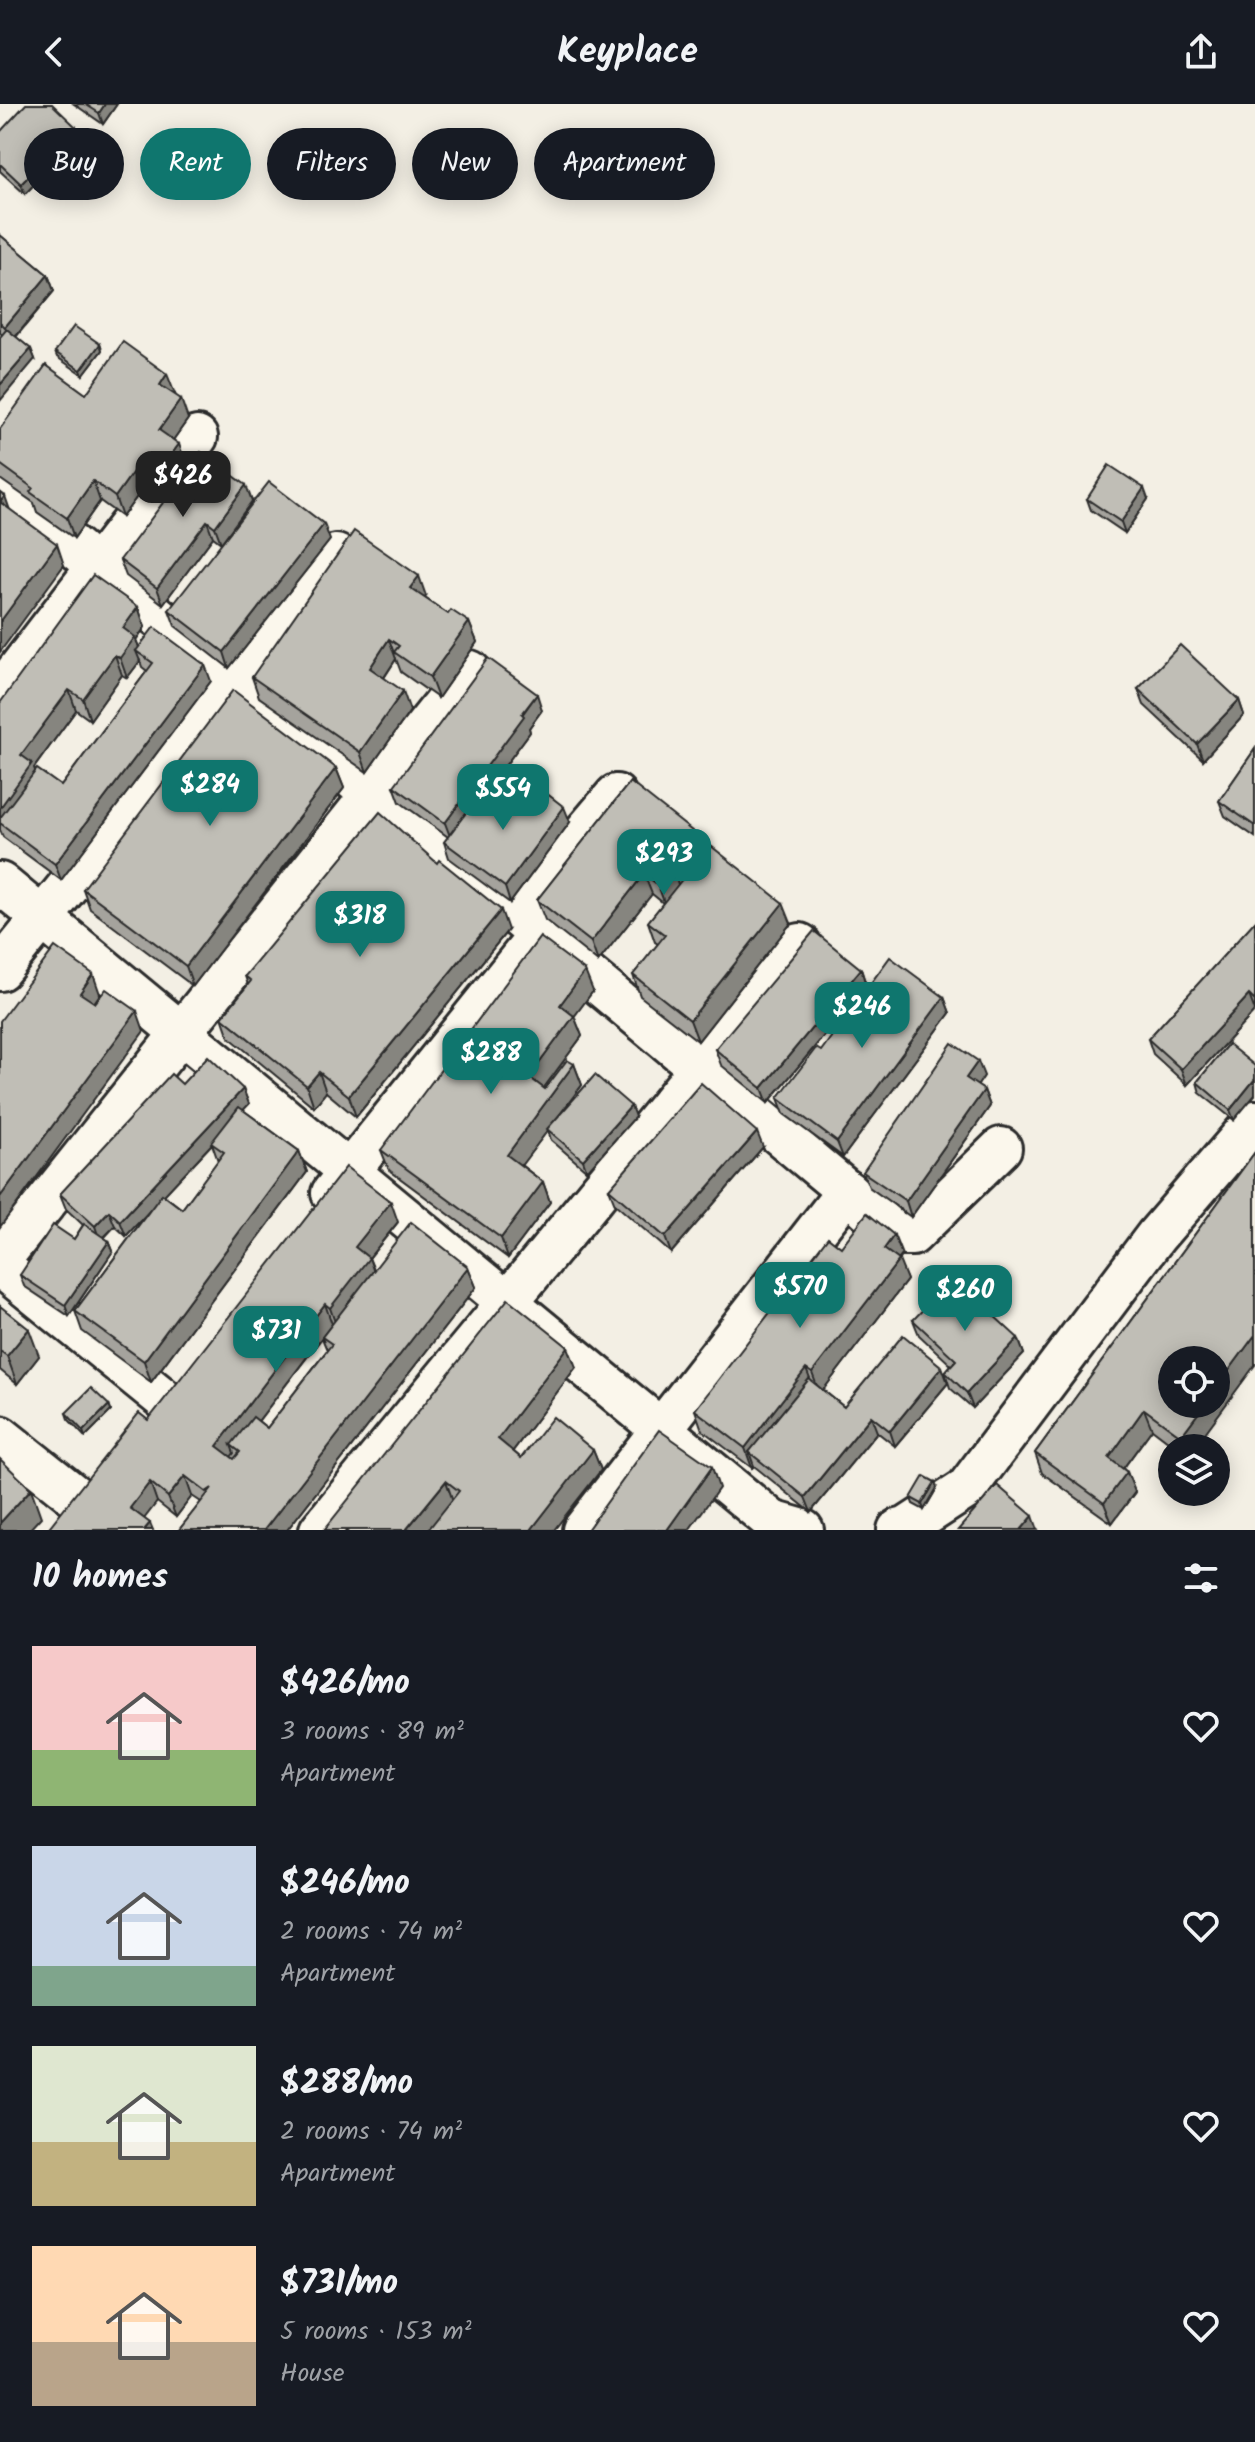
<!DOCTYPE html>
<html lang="en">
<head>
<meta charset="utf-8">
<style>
  body { margin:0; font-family:Kalam,sans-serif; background:#242831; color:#f1f3f6; height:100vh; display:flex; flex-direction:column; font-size:30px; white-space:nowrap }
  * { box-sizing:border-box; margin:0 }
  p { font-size:26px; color:#9ea1a6 }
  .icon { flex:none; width:44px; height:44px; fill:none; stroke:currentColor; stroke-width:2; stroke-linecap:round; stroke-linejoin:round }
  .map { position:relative; height:1426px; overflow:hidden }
  .sheet { display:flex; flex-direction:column; background:#171b24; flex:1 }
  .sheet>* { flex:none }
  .banner { position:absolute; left:24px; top:24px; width:800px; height:72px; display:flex; gap:16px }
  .controls { position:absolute; left:1158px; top:1242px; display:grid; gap:16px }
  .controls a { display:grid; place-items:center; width:72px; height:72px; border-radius:50%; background:#171b24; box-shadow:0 4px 20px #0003; font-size:40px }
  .price { position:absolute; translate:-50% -68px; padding:0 18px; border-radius:16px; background:#0f766e; color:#fff; font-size:26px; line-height:52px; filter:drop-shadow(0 2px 4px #0008) }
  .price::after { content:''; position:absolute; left:50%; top:48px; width:24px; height:18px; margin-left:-12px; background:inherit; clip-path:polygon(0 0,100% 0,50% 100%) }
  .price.on { background:#222; color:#fff }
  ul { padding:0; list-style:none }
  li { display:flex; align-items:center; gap:24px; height:200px; padding:0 32px }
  li span { display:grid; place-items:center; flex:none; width:224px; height:160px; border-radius:0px; color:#555 }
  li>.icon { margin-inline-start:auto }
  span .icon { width:96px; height:96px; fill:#fffc; stroke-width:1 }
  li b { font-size:34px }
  h2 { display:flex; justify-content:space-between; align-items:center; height:96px; padding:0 32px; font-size:34px }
  .chip { padding:0 28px; border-radius:36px; background:#171b24; box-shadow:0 4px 20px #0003; font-size:28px; line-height:72px }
  .chip.on { background:#0f766e; color:#fff }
  header { display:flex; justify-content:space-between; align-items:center; height:104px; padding:0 32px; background:#171b24; font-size:36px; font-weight:600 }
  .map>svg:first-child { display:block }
</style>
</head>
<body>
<header><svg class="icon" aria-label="back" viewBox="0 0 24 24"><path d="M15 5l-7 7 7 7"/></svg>Keyplace<svg class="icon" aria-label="share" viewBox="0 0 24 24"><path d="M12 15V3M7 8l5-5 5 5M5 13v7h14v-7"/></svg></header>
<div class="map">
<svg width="1255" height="1426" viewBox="0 0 1255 1426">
  <rect width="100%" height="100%" fill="#f3efe4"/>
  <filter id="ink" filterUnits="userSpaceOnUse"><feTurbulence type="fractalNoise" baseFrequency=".0125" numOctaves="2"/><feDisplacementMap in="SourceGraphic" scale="16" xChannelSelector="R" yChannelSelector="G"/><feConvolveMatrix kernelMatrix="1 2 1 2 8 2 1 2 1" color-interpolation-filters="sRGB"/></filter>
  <g filter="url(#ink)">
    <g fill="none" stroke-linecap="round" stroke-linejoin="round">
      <!-- street casing -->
      <g stroke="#2b2b2b" stroke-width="46">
        <g id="street">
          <polyline points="0,381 847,1087 896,1131 912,1131 1001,1044"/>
          <polyline points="0,589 197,333"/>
          <polyline points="0,779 772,1417 803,1426"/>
          <polyline points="515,810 616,691"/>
          <polyline points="0,866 336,451"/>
          <polyline points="332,1089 539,831"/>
          <polyline points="0,1156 470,567"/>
          <polyline points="0,1162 165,1296"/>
          <polyline points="0,1332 84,1399"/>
          <path d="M320,1426c159,-196 323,-388 480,-586"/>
          <polyline points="583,1426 847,1087"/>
          <polyline points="898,1426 906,1424 966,1385 1156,1132 1255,1017"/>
        </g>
      </g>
      <!-- street -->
      <use href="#street" stroke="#fbf7ec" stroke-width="40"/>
    </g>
    <!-- wall -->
    <g fill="#a5a39d" stroke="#2b2b2b" stroke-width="2" fill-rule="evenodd">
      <polygon points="74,0 117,0 103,20"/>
      <polygon points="76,23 79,33 25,90 0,67 0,28"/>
      <polygon points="0,131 48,171 54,187 16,233 31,245 35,255 0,229"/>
      <polygon points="100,240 102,246 83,271 57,253 55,248"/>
      <polygon points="86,290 175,290 188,315 173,336 186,360 164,391 147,379 122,413 100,397 74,434 37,408 34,399 0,375 0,325"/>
      <polygon points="1087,395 1148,395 1125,429 1091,406"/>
      <polygon points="252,397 221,439 213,433 163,500 126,472 120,456"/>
      <polygon points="330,436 229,564 175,522 169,506"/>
      <polygon points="426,492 425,494 448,510 469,518 477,538 438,594 401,568 396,555 384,574 410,607 367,668 259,593 252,573"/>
      <path d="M138,503l7,20 -9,13 3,7 72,34 -150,199 -58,-43 -3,-7v-127zM140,557l2,6 5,4 -86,115 -26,-15 -1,-3 42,-58 14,10 32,-45 5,3z"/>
      <polygon points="1138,585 1239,596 1244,611 1203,656 1144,601"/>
      <polygon points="542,606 529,624 530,628 489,683 520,705 570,718 510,799 449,754 444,738 448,733 400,698 394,682"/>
      <polygon points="1255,645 1255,733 1225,712 1219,697"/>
      <polygon points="336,664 344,684 193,882 90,805 83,785"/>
      <polygon points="630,678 791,819 698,937 640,892 633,871 658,840 655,838 648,818 663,799 652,790 598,858 545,816 537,796"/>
      <polygon points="1255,817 1255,907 1187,981 1153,950 1148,935"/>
      <polygon points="508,826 356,1013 326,988 314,1003 229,933 222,913 248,881 245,872"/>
      <polygon points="861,865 866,881 768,999 721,961 715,945"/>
      <polygon points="593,887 574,912 582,932 544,983 545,985 574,960 582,981 553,1019 635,1013 587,1067 551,1036 548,1026 521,1061 543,1078 550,1098 508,1154 389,1066 381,1046"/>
      <polygon points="944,893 950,909 843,1053 784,1010 778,994 821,947"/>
      <polygon points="1228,940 1234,1016 1200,989 1197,978"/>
      <polygon points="984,972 977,982 984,986 990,1002 911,1113 869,1083 863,1068"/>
      <path d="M182,980l61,5 6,15 -6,6 56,41 8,21 -156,210 -69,-51 -7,-20 75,-101 -24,26 -11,-10 -11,12 5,3 4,10 -44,65 -45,-30 -4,-11 54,-36 9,-14 -17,-16 -6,-15zM212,1040l6,17 -36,48 -18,-14z"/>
      <polygon points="763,1043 671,1149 615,1100 609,1085"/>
      <polygon points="1255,1048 1194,1344 1177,1344 1152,1325 1123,1365 1127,1368 1135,1388 1112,1419 1042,1369 1035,1349"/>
      <path d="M398,1118l-29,36 5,12 94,-3 8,20 -189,243h-108l22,-28 -9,-6 -16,21 -19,-15 -110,28 101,-110zM322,1234l5,12 -60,78 -9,-7z"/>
      <polygon points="841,1143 902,1151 898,1156 907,1176 823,1286 844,1303 942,1263 948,1279 895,1342 877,1328 811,1408 754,1362 752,1364 702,1326 695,1306"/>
      <polygon points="0,1202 39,1252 17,1280 0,1266"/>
      <polygon points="913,1216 1018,1234 1024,1250 973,1304 950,1284 945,1268 951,1261 919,1231"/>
      <polygon points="576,1263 513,1347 521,1354 593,1346 601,1366 324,1426"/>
      <polygon points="109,1301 111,1307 85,1333 68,1315 66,1309"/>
      <polygon points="937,1384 924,1406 913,1400 911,1394"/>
    </g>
    <!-- shaded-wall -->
    <g fill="#86857f" stroke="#2b2b2b" stroke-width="2">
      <polygon points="105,0 117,0 103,20 99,9"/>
      <polygon points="76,23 79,33 25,90 21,80"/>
      <polygon points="48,171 54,187 11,238 5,223"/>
      <polygon points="100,240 102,246 83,271 81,266"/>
      <polygon points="31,245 35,255 0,297 0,281"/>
      <polygon points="167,270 175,290 167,301 160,281"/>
      <polygon points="181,295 188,315 166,346 159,326"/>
      <polygon points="179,340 186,360 164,391 157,370"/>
      <polygon points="140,358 147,379 122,413 115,393"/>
      <polygon points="93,377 100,397 74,434 67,414"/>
      <polygon points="246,381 252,397 221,439 215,423"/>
      <polygon points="1144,384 1148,395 1125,429 1121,418"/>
      <polygon points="5,392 12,412 0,398"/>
      <polygon points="207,417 213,433 163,500 157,484"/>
      <polygon points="324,420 330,436 229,564 224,548"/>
      <polygon points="57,440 64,461 0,548 0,518"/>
      <polygon points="419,472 426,492 418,504 410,484"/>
      <polygon points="138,503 145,523 136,536 142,551 136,547 140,557 127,574 120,554 123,524"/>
      <polygon points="469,518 477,538 438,594 430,573"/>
      <polygon points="389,535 396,555 377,584 370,564"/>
      <polygon points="115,551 122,571 90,616 83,595"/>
      <polygon points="205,561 211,577 61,776 55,760"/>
      <polygon points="69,586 76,606 34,664 40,679 0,719 0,704 21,651"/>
      <polygon points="403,587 410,607 367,668 360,648"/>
      <polygon points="537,590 542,606 529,624 530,628 451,735 445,719"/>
      <polygon points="1239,596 1244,611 1203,656 1197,640"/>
      <polygon points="336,664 344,684 193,882 186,862"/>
      <polygon points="564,703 570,718 510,799 505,783"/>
      <polygon points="672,763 679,783 665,801 658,781"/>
      <polygon points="644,770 652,790 598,858 591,838"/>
      <polygon points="783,799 791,819 698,937 690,916"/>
      <polygon points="501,806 508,826 356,1013 349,992"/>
      <polygon points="861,865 866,881 768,999 762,984"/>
      <polygon points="585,867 593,887 568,921 560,901"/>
      <polygon points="93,870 100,890 87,909 80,889"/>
      <polygon points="1249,891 1255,907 1187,981 1181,965"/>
      <polygon points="944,893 950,909 843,1053 837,1038"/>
      <polygon points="137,907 144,927 0,1123 0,1093"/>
      <polygon points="574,912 582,932 537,993 529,973"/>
      <polygon points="978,957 984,972 972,990 966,974"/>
      <polygon points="574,960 582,981 514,1071 507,1051"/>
      <polygon points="319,968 326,988 314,1003 307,982"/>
      <polygon points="1255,975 1255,991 1234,1016 1230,1006"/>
      <polygon points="243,985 249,1000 126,1132 120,1117"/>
      <polygon points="984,986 990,1002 911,1113 906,1097"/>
      <polygon points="631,1002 635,1013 587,1067 583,1056"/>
      <polygon points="757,1028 763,1043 671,1149 665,1133"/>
      <polygon points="299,1047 307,1068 151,1278 144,1257"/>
      <polygon points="543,1078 550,1098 508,1154 501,1134"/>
      <polygon points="391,1098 398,1118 369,1154 376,1174 337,1224 330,1204 355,1143"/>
      <polygon points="109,1107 115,1122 100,1137 95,1122"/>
      <polygon points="894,1131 902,1151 891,1165 884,1145"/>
      <polygon points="109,1137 113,1147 69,1212 65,1201"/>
      <polygon points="899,1156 907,1176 820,1290 812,1269"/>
      <polygon points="468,1163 476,1183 287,1426 264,1426"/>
      <polygon points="325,1200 332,1220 237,1345 231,1341 234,1349 224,1362 217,1342"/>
      <polygon points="29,1225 39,1252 17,1280 7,1252"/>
      <polygon points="1255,1231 1255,1261 1194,1344 1185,1344 1181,1332 1205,1300 1216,1300 1216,1284"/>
      <polygon points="1018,1234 1024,1250 973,1304 967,1289"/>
      <polygon points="568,1243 576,1263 506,1356 498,1335"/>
      <polygon points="942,1263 948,1279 895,1342 890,1327"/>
      <polygon points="806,1265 814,1285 749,1348 754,1362 752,1364 745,1344"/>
      <polygon points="109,1301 111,1307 85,1333 83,1327"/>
      <polygon points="1144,1305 1152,1325 1116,1374 1109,1354"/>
      <polygon points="871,1312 877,1328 811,1408 805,1393"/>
      <polygon points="593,1346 601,1366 554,1426 531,1426"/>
      <polygon points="712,1363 719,1384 689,1426 667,1426"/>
      <polygon points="1127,1368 1135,1388 1112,1419 1104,1399"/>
      <polygon points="185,1372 192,1392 176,1413 168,1393"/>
      <polygon points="446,1377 453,1397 430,1426 406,1426"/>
      <polygon points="150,1378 157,1398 137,1424 130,1404"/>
      <polygon points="935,1378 937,1384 924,1406 922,1400"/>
      <polygon points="31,1385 41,1413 29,1426 0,1426 0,1419"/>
      <polygon points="1033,1412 1038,1426 1021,1426"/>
      <polygon points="150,1419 153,1426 144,1426"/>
    </g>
    <!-- building -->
    <g fill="#c0beb6" stroke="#2b2b2b" stroke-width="2">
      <polygon points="26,0 52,0 76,23 21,80 0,60 0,28"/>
      <polygon points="85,0 105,0 99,9"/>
      <polygon points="0,131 48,171 5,223 0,218"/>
      <polygon points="74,222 100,240 81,266 55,248"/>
      <polygon points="6,226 8,226 31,245 0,281 0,233"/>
      <polygon points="123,238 167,270 160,281 181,295 159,326 179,340 157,370 140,358 115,393 93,377 67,414 30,388 33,384 0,360 0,325 46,261 86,290"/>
      <polygon points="201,348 246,381 215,423 207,417 157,484 120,456"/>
      <polygon points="1109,361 1144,384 1121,418 1087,395"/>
      <polygon points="269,378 324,420 224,548 169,506"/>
      <polygon points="0,388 5,392 0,398 57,440 0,518"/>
      <polygon points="354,427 419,472 410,484 448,510 451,506 469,518 430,573 394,548 399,542 389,535 370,564 403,587 360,648 252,573"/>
      <polygon points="93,471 138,503 123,524 135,533 120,554 115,551 83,595 69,586 21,651 32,659 0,704 0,599"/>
      <polygon points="154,523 205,561 55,760 0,719 0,714 37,665 61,682 153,559 136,547"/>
      <polygon points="1180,541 1239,596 1197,640 1138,585"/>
      <polygon points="488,554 537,590 522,610 524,612 445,719 394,682"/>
      <polygon points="233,586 336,664 186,862 83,785"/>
      <polygon points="1255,645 1255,722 1219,697"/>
      <polygon points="630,678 783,799 690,916 633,871 665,831 648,818 684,773 672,763 658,781 644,770 591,838 537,796"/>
      <polygon points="487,681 520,705 537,682 564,703 505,783 444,738"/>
      <polygon points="380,708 437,759 439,756 501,806 349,992 319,968 307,982 222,913 251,877 245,872"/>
      <polygon points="1255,817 1255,897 1249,891 1181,965 1148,935"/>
      <polygon points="814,827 861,865 762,984 715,945"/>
      <polygon points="540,833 585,867 560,901 574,912 529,973 545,985 567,956 574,960 507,1051 543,1078 501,1134 381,1046"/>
      <polygon points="55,843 93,870 80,889 95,899 106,885 137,907 0,1093 0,917"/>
      <polygon points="890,853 944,893 837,1038 778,994 816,944 821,947"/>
      <polygon points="952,939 978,957 966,974 984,986 906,1097 863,1068"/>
      <polygon points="1228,940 1255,962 1255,975 1230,1006 1197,978"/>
      <polygon points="208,952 243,985 120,1117 109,1107 95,1122 60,1090 171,970 182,980"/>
      <polygon points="595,971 631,1002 583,1056 547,1025"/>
      <polygon points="701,979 757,1028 665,1133 609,1085"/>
      <polygon points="239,1003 299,1047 144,1257 75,1207 162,1090 182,1105 224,1048 211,1039"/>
      <polygon points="1255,1048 1255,1231 1216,1284 1216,1256 1172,1256 1172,1300 1205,1300 1181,1332 1144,1305 1109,1354 1127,1368 1104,1399 1035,1349"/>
      <polygon points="346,1063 391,1098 355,1143 369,1154 330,1204 325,1200 217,1342 234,1355 240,1348 231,1341 253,1313 267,1324 332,1240 322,1233 411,1118 468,1163 264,1426 179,1426 212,1384 206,1388 185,1372 168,1393 150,1378 130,1404 150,1419 144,1426 47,1426 139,1309 148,1316"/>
      <polygon points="867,1109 894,1131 884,1145 899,1156 812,1269 806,1265 745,1344 695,1306 828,1133 841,1143"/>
      <polygon points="84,1120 109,1137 65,1201 20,1171 53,1121 74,1135"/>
      <polygon points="953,1174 1018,1234 967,1289 945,1268 956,1256 913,1216"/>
      <polygon points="508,1195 568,1243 498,1335 521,1354 553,1313 593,1346 531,1426 428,1426 459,1387 446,1377 406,1426 324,1426"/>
      <polygon points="0,1202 29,1225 7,1252 0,1247"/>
      <polygon points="903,1231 942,1263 890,1327 871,1312 805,1393 749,1348 809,1275 844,1303"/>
      <polygon points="91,1284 109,1301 83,1327 66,1309"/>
      <polygon points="659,1326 712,1363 667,1426 587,1426"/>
      <polygon points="0,1355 31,1385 0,1419"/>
      <polygon points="924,1372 935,1378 922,1400 911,1394"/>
      <polygon points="997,1381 1033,1412 1021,1426 958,1426"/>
    </g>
  </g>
</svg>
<div class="controls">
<a><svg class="icon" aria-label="locate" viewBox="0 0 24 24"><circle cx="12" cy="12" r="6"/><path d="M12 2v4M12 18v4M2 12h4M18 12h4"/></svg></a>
<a><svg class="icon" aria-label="layers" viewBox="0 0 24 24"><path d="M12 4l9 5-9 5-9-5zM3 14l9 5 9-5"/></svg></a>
</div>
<b class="price on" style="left:183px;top:415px">$426</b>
<b class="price" style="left:210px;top:724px">$284</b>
<b class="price" style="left:503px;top:728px">$554</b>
<b class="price" style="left:664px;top:793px">$293</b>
<b class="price" style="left:360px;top:855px">$318</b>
<b class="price" style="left:862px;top:946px">$246</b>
<b class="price" style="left:491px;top:992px">$288</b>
<b class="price" style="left:800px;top:1226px">$570</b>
<b class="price" style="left:965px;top:1229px">$260</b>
<b class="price" style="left:276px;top:1270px">$731</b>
<div class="banner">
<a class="chip">Buy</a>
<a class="chip on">Rent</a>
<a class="chip">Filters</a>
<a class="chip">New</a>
<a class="chip">Apartment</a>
</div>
</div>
<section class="sheet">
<h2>10 homes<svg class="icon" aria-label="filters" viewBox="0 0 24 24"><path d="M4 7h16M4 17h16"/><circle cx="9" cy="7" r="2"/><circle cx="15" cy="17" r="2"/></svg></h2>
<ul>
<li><span style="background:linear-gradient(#f6c9c9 65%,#8fb573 0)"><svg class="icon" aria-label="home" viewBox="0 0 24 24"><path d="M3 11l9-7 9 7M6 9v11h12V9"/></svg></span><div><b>$426/mo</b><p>3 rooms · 89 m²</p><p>Apartment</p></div><svg class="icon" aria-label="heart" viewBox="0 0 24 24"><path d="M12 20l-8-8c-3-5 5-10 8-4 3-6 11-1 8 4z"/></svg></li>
<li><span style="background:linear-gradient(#c9d6e8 75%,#7fa58c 0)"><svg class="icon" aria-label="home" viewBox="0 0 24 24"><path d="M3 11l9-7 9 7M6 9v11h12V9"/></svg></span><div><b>$246/mo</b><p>2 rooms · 74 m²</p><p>Apartment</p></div><svg class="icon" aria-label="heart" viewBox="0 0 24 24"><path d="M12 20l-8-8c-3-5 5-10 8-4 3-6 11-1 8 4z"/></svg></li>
<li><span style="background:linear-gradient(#dfe7d0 60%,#c2b280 0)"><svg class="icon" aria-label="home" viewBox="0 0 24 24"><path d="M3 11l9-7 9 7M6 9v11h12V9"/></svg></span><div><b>$288/mo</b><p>2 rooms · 74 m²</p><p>Apartment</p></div><svg class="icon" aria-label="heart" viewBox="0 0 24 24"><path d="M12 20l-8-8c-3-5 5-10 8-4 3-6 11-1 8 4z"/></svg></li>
<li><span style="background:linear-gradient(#ffd9b3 60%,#b9a48a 0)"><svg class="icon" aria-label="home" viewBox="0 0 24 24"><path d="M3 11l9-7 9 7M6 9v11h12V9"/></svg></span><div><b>$731/mo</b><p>5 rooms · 153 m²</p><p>House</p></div><svg class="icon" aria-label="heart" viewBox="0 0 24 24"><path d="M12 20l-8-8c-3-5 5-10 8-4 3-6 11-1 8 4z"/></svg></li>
</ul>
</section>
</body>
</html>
